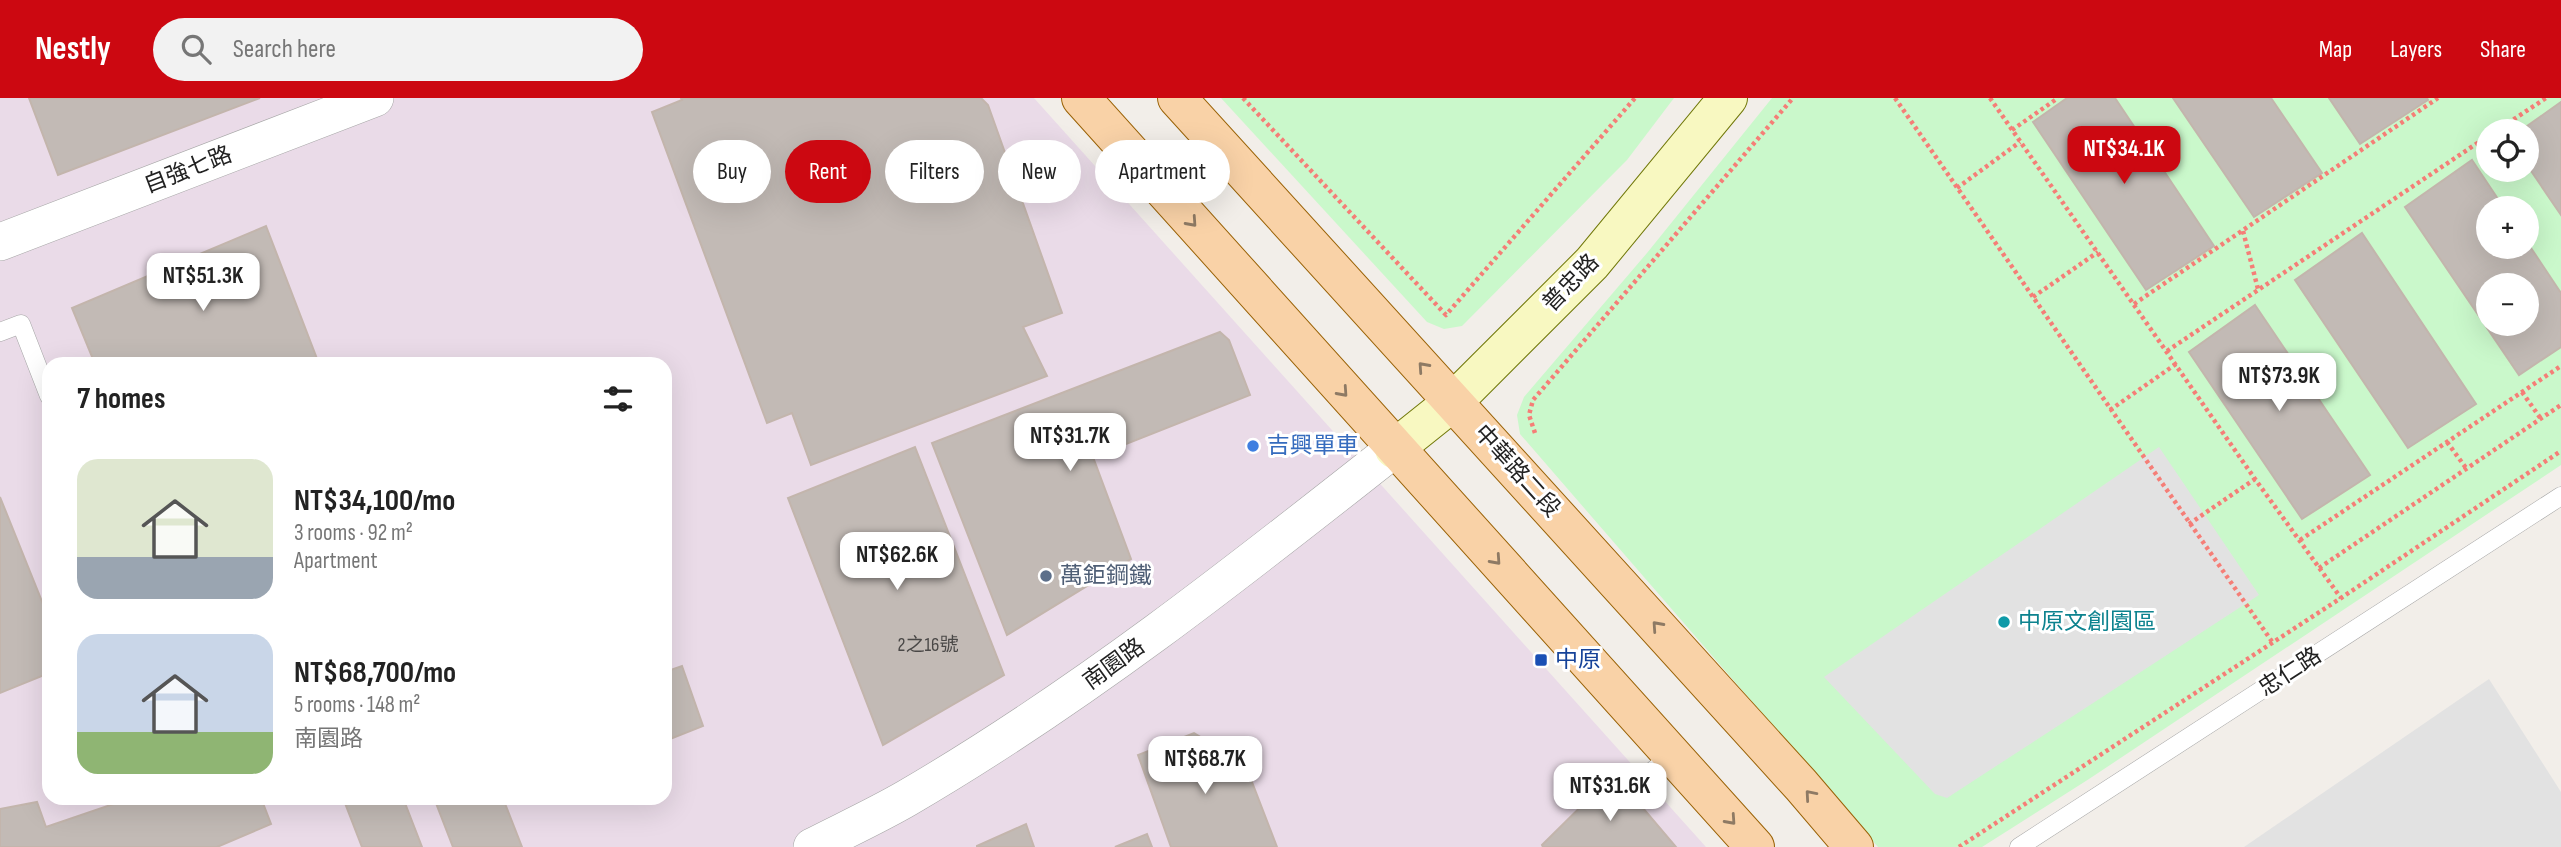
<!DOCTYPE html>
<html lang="en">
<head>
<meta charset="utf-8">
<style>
  body { margin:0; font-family:"Sofia Sans Condensed","Noto Sans TC",sans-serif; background:#f2f2f2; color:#222; height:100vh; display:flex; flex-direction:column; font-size:26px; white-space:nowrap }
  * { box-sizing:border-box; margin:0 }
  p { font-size:23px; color:#767676 }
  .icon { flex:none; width:38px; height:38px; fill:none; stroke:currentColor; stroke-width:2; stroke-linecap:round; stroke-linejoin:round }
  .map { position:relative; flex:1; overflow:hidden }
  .side { position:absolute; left:42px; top:259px; width:630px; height:448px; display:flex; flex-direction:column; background:#fff; border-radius:21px; box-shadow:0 7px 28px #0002 }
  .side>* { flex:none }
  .banner { position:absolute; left:693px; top:42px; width:665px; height:63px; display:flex; gap:14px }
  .buttons { position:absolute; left:2476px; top:21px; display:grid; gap:14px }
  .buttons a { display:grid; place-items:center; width:63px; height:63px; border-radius:50%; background:#fff; box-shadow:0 7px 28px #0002; font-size:35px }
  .price { position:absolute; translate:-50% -60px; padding:0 16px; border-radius:14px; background:#fff; color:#222; font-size:23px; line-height:46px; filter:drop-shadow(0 2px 4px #0008) }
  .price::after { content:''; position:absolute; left:50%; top:42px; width:21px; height:16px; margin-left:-10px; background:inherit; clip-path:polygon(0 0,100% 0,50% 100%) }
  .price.on { background:#cc0811; color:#fff }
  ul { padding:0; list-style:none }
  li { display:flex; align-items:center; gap:21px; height:175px; padding:0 35px }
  li span { display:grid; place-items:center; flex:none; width:196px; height:140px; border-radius:21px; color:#555 }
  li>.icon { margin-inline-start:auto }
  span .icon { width:84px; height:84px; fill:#fffc; stroke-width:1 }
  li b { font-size:30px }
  h2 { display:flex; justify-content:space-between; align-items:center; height:84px; padding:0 35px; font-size:30px }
  .pill { padding:0 24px; border-radius:32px; background:#fff; box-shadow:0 7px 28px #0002; font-size:24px; line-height:63px }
  .pill.on { background:#cc0811; color:#fff }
  header { display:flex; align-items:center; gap:42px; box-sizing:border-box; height:98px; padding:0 35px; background:#cc0811; color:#fff }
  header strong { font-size:33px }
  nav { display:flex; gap:38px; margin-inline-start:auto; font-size:24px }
  .search { width:490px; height:63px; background:#f2f2f2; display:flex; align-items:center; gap:18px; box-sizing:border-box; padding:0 24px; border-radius:38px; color:#767676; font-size:26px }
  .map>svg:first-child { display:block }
</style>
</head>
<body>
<header>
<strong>Nestly</strong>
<div class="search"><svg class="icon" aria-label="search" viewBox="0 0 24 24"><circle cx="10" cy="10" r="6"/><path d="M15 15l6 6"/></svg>Search here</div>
<nav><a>Map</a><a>Layers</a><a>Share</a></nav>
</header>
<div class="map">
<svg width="2561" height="749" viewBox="0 0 2561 749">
  <rect width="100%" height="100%" fill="#f2eee9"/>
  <!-- industrial -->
  <path fill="#eadbe8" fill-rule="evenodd" d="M0,0h1034l672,749h-1706zM49,266h616v434h-616z"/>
  <!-- park -->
  <g fill="#caf8cb" fill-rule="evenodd">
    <polygon points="1221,0 1674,0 1627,62 1462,228 1444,231 1427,224"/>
    <path d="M1772,0h789v367l-472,314 -107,68h-104l-358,-413 -3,-19 7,-18 123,-144zM2488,33h39v39h-39zM2488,110h39v39h-39zM2488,187h39v39h-39z"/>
  </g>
  <!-- parking -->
  <g fill="#e2e2e2">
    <polygon points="2159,349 2259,497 1947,700 1935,696 1824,579"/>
    <polygon points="2489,581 2561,694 2561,749 2244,749"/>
  </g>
  <!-- building -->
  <g fill="#c2bab5" stroke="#c3b5ac" stroke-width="2" fill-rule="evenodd">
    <polygon points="29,0 260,0 58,77"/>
    <polygon points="681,0 981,0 988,7 1062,215 1023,229 1047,278 811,367 792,315 767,325 652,14 682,2"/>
    <polygon points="2067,0 2115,0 2214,148 2146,192 2033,24"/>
    <polygon points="2173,0 2271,0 2322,75 2254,119"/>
    <polygon points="2329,0 2427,0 2428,2 2360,46"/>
    <polygon points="2561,4 2561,117 2527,67 2527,33 2520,33"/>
    <path d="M2472,62l32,48h-16v39h39v-5l34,51v54l-42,28 -114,-168zM2488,187h39v39h-39z"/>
    <polygon points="266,128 319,266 95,266 72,210"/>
    <polygon points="2362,135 2476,306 2408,350 2295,182"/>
    <polygon points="2255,207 2370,377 2302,421 2189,254"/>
    <polygon points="1220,234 1229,242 1250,297 1093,359 1131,461 1007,537 932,345"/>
    <polygon points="915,349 1004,577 883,647 788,400"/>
    <polygon points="0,399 49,521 49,575 0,595"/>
    <polygon points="682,568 703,628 665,643 665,574"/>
    <polygon points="1194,635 1245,666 1277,749 1171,749 1138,657"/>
    <polygon points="1614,676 1676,749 1543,749 1542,747"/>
    <polygon points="131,700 261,700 271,726 217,749 0,749 0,711 37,704 46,729"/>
    <polygon points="343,700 403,700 422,749 362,749"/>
    <polygon points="434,700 513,700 504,703 522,749 453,749"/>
    <polygon points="1026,726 1034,749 977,749 977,748"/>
    <polygon points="1147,736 1152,749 1115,749"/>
  </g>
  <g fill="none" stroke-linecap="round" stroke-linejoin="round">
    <!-- lane casing -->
    <g stroke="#a6a6a6" stroke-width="19">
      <g id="lane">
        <polyline points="0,234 21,226 49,298"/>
        <polyline points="1626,690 1648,677 1672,656"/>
        <polyline points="2019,749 2561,398"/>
      </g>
    </g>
    <!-- street casing -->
    <g stroke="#a6a6a6" stroke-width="38">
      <g id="street">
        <polyline points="0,144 375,0"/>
        <path d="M812,749c31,-16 64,-31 95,-49 173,-101 330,-225 487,-349"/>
      </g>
    </g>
    <!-- secondary casing -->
    <g stroke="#717809" stroke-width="40">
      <polyline id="secondary" points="1394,351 1454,303 1592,165 1728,0"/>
    </g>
    <!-- primary casing -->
    <g stroke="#9a6206" stroke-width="40">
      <g id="primary">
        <polyline points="1081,0 1755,749"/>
        <polyline points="1177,0 1801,687 1854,749"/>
      </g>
    </g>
    <!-- path -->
    <g stroke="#f57e77" stroke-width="4.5" stroke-dasharray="3.5 3.5" stroke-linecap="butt">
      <polyline points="1243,0 1446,217 1635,0"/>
      <polyline points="1895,0 2273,545"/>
      <polyline points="1990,0 2255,381 2341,500"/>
      <polyline points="2012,32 2058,0"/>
      <polyline points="2496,33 2546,0"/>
      <polyline points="1957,90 2020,44"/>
      <polyline points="2243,133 2258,191"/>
      <polyline points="2033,199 2098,154"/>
      <polyline points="2134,206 2438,0"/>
      <polyline points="2167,253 2488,38"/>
      <polyline points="2522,294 2541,321"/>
      <polyline points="2110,312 2176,266"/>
      <polyline points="1535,335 1529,317 1533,302 1793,0"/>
      <polyline points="2447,344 2466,370"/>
      <polyline points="2189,426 2255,381"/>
      <polyline points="2300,442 2561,268"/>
      <polyline points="2319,470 2561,307"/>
      <polyline points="1959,749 2341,500 2561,353"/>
    </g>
    <!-- lane -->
    <use href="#lane" stroke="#fff" stroke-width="18"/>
    <!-- street -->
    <use href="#street" stroke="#fff" stroke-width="37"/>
    <!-- secondary -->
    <use href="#secondary" stroke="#f8f8c1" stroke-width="38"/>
    <!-- primary -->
    <use href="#primary" stroke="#f9d2a7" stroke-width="38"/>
  </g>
  <!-- one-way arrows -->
  <defs><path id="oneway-chevron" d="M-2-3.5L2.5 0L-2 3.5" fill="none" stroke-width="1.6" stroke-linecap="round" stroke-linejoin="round" transform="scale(1.75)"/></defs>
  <g stroke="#8e7a64">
    <use href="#oneway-chevron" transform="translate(1192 124) rotate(48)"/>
    <use href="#oneway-chevron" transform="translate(1423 269) rotate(-132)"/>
    <use href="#oneway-chevron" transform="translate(1343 294) rotate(48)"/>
    <use href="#oneway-chevron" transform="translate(1496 462) rotate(48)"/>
    <use href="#oneway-chevron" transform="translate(1657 528) rotate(-132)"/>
    <use href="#oneway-chevron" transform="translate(1810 697) rotate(-131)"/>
    <use href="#oneway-chevron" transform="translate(1731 722) rotate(48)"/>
  </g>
  <!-- markers -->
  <circle fill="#3f7fe0" stroke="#fff" stroke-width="2.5" cx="1253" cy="348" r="7"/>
  <circle fill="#5c6f8a" stroke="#fff" stroke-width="2.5" cx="1046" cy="478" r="7"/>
  <circle fill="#0f9aa8" stroke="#fff" stroke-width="2.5" cx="2004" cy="524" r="7"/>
  <rect fill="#1a4fb4" stroke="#fff" stroke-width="2.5" x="1534" y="555" width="14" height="14" rx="3.5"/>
  <g text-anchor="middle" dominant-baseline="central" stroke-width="6" stroke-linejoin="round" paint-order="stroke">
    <!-- number labels -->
    <g font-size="19" fill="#4a4847">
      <text x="928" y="547">2之16號</text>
    </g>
    <!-- street labels -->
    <g font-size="23" fill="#222" stroke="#fff">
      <text transform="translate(188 72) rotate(-21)">自強七路</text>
      <text transform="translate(1571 185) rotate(-46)">普忠路</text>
      <text transform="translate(1517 373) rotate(48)">中華路二段</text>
      <text transform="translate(1114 566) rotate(-36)">南園路</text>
      <text transform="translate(2290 574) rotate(-33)">忠仁路</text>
    </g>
    <!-- shop labels -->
    <g font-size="23" fill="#366cbe" stroke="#fff" text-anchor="start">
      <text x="1267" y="348">吉興單車</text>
    </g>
    <!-- service labels -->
    <g font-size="23" fill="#4e5e75" stroke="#fff" text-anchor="start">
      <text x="1060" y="478">萬鉅鋼鐵</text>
    </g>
    <!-- culture labels -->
    <g font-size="23" fill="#0d838f" stroke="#fff" text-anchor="start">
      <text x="2018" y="524">中原文創園區</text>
    </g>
    <!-- transit labels -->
    <g font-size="23" fill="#164399" stroke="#fff" text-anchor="start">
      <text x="1555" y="562">中原</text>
    </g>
  </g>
</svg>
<div class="buttons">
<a><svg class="icon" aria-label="locate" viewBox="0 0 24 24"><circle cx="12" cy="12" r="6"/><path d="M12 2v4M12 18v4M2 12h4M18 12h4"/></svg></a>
<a>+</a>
<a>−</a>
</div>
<b class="price on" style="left:2124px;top:88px">NT$34.1K</b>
<b class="price" style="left:203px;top:215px">NT$51.3K</b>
<b class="price" style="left:2279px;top:315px">NT$73.9K</b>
<b class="price" style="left:1070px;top:375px">NT$31.7K</b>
<b class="price" style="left:897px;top:494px">NT$62.6K</b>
<b class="price" style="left:1205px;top:698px">NT$68.7K</b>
<b class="price" style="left:1610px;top:725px">NT$31.6K</b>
<div class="banner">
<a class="pill">Buy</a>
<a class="pill on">Rent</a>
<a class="pill">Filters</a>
<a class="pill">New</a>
<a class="pill">Apartment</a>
</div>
<section class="side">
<h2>7 homes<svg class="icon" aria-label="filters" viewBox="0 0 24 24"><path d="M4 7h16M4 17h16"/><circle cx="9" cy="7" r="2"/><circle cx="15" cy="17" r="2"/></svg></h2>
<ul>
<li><span style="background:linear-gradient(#dfe7d0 70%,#9aa5b1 0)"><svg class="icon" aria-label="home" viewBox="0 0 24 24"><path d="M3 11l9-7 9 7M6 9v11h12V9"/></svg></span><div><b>NT$34,100/mo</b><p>3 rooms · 92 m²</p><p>Apartment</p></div></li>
<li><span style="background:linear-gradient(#c9d6e8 70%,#8fb573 0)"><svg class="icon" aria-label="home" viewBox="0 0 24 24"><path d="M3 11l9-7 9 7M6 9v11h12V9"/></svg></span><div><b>NT$68,700/mo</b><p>5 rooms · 148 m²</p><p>南園路</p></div></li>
</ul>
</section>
</div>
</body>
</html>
